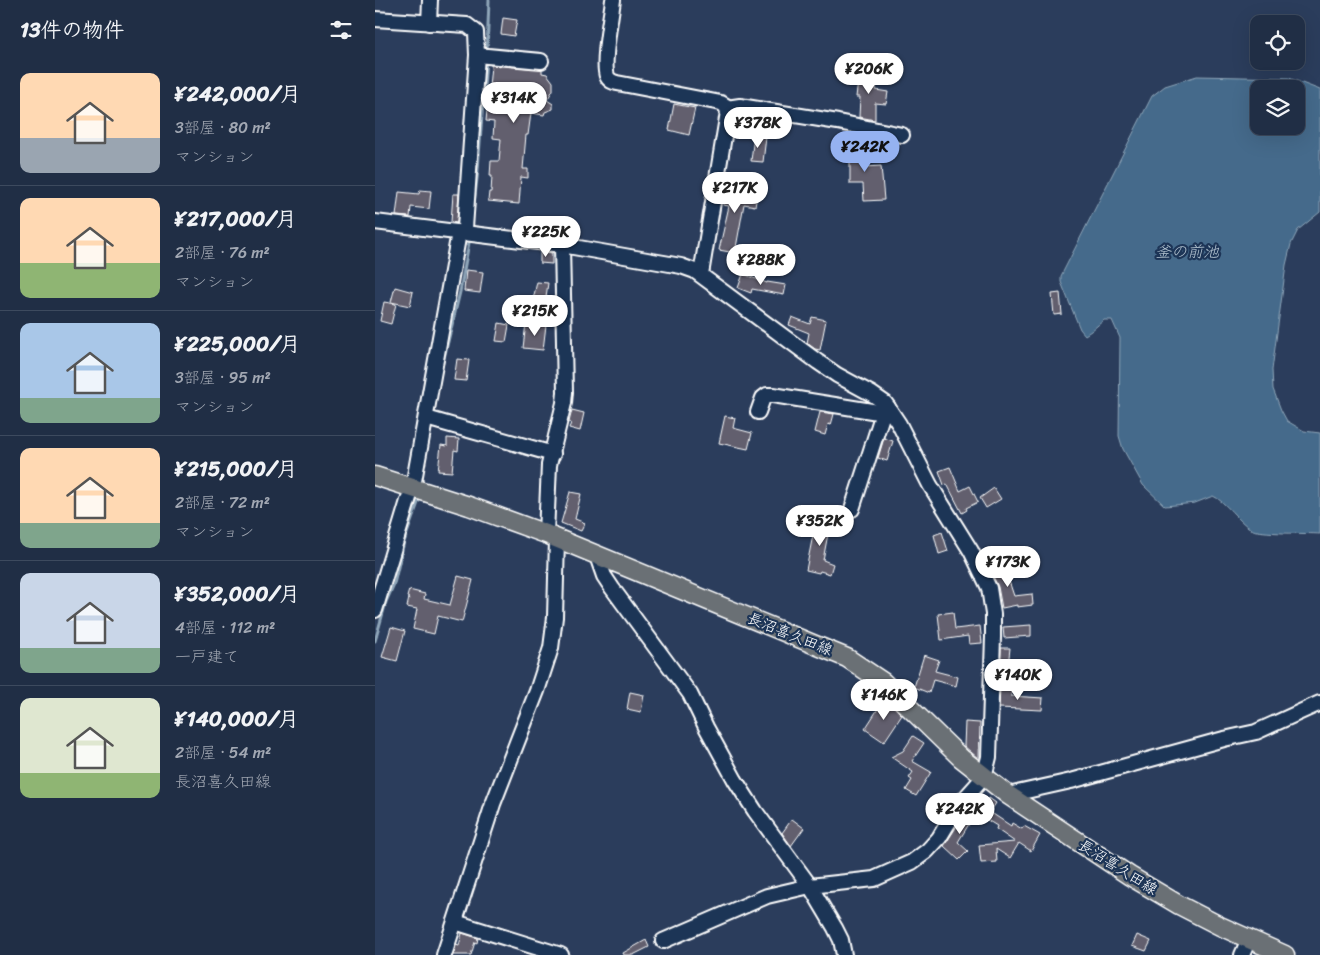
<!DOCTYPE html>
<html lang="ja">
<head>
<meta charset="utf-8">
<style>
  body { margin:0; font-family:Sriracha,"Klee One",sans-serif; background:#2d3a50; color:#f1f3f6; height:100vh; display:flex; flex-direction:column; font-size:19px; white-space:nowrap }
  * { box-sizing:border-box; margin:0 }
  p { font-size:16px; color:#a2a8b3 }
  .icon { flex:none; width:28px; height:28px; fill:none; stroke:currentColor; stroke-width:2; stroke-linecap:round; stroke-linejoin:round }
  .map { position:relative; flex:1; overflow:hidden }
  .sheet { display:flex; flex-direction:column; background:#202e45; width:375px }
  .sheet>* { flex:none }
  .fabs { position:absolute; left:875px; top:15px; display:grid; gap:10px }
  .fabs a { display:grid; place-items:center; width:55px; height:55px; border-radius:10px; background:#202e45; box-shadow:0 5px 20px #0002,0 0 0 1px #3d4a5e; font-size:25px }
  .price { position:absolute; translate:-50% -42px; padding:0 11px; border-radius:18px; background:#fff; color:#222; font-size:16px; line-height:32px; filter:drop-shadow(0 1px 2px #0008) }
  .price::after { content:''; position:absolute; left:50%; top:30px; width:15px; height:11px; margin-left:-8px; background:inherit; clip-path:polygon(0 0,100% 0,50% 100%) }
  .price.on { background:#95b2f1; color:#111 }
  ul { padding:0; list-style:none }
  li { display:flex; align-items:center; gap:15px; height:125px; padding:0 20px }
  li+li { border-top:1px solid #3d4a5e }
  li span { display:grid; place-items:center; flex:none; width:140px; height:100px; border-radius:10px; color:#555 }
  li>.icon { margin-inline-start:auto }
  span .icon { width:60px; height:60px; fill:#fffc; stroke-width:1 }
  li b { font-size:21px }
  h2 { display:flex; justify-content:space-between; align-items:center; height:60px; padding:0 20px; font-size:21px }
  main { display:flex; flex:1; min-height:0 }
  .map>svg:first-child { display:block }
</style>
</head>
<body>
<main>
<section class="sheet">
<h2>13件の物件<svg class="icon" aria-label="filters" viewBox="0 0 24 24"><path d="M4 7h16M4 17h16"/><circle cx="9" cy="7" r="2"/><circle cx="15" cy="17" r="2"/></svg></h2>
<ul>
<li><span style="background:linear-gradient(#ffd9b3 65%,#9aa5b1 0)"><svg class="icon" aria-label="home" viewBox="0 0 24 24"><path d="M3 11l9-7 9 7M6 9v11h12V9"/></svg></span><div><b>¥242,000/月</b><p>3部屋 · 80 m²</p><p>マンション</p></div></li>
<li><span style="background:linear-gradient(#ffd9b3 65%,#8fb573 0)"><svg class="icon" aria-label="home" viewBox="0 0 24 24"><path d="M3 11l9-7 9 7M6 9v11h12V9"/></svg></span><div><b>¥217,000/月</b><p>2部屋 · 76 m²</p><p>マンション</p></div></li>
<li><span style="background:linear-gradient(#a9c7e8 75%,#7fa58c 0)"><svg class="icon" aria-label="home" viewBox="0 0 24 24"><path d="M3 11l9-7 9 7M6 9v11h12V9"/></svg></span><div><b>¥225,000/月</b><p>3部屋 · 95 m²</p><p>マンション</p></div></li>
<li><span style="background:linear-gradient(#ffd9b3 75%,#7fa58c 0)"><svg class="icon" aria-label="home" viewBox="0 0 24 24"><path d="M3 11l9-7 9 7M6 9v11h12V9"/></svg></span><div><b>¥215,000/月</b><p>2部屋 · 72 m²</p><p>マンション</p></div></li>
<li><span style="background:linear-gradient(#c9d6e8 75%,#7fa58c 0)"><svg class="icon" aria-label="home" viewBox="0 0 24 24"><path d="M3 11l9-7 9 7M6 9v11h12V9"/></svg></span><div><b>¥352,000/月</b><p>4部屋 · 112 m²</p><p>一戸建て</p></div></li>
<li><span style="background:linear-gradient(#dfe7d0 75%,#8fb573 0)"><svg class="icon" aria-label="home" viewBox="0 0 24 24"><path d="M3 11l9-7 9 7M6 9v11h12V9"/></svg></span><div><b>¥140,000/月</b><p>2部屋 · 54 m²</p><p>長沼喜久田線</p></div></li>
</ul>
</section>
<div class="map">
<svg width="945" height="955" viewBox="0 0 945 955">
  <rect width="100%" height="100%" fill="#2b3d5c"/>
  <filter id="ink" filterUnits="userSpaceOnUse"><feTurbulence type="fractalNoise" baseFrequency=".02" numOctaves="2"/><feDisplacementMap in="SourceGraphic" scale="10" xChannelSelector="R" yChannelSelector="G"/><feConvolveMatrix kernelMatrix="1 2 1 2 8 2 1 2 1" color-interpolation-filters="sRGB"/></filter>
  <g filter="url(#ink)">
    <!-- water -->
    <path fill="#446b8b" stroke="#8fa6b9" fill-rule="evenodd" d="M822,76l92,2 31,12v122l-22,18 -7,14 -5,21 -14,105 1,19 8,21 6,11 17,10 16,2v101c-12,-1 -62,0 -69,-5 -13,-8 -26,-28 -38,-33l-18,7 -30,3 -22,-21 -20,-36 -4,-13 1,-98 -8,-18h-8l-13,11 -6,4 -5,-6 -19,-47v-6l91,-180 13,-10zM884,89h37v37h-37z"/>
    <g fill="none" stroke-linecap="round" stroke-linejoin="round">
      <!-- stream -->
      <g stroke="#8fa6b9" stroke-width="3">
        <polyline points="112,51 114,0"/>
        <polyline points="98,213 103,170 111,60"/>
        <polyline points="64,379 85,292 95,237"/>
        <polyline points="46,485 47,472"/>
        <polyline points="0,641 11,602 19,584 29,542 45,497"/>
      </g>
    </g>
    <!-- building -->
    <g fill="#625f6e" stroke="#fff">
      <polygon points="128,18 142,20 139,36 126,34"/>
      <polygon points="116,65 167,69 167,73 172,74 178,82 178,90 172,100 178,104 178,109 170,112 169,115 156,113 153,135 151,135 148,169 153,169 153,178 146,177 144,204 113,201 114,192 116,192 117,176 115,176 116,161 124,161 126,139 118,138 119,122 111,121"/>
      <polygon points="484,73 503,75 501,90 513,92 511,104 500,103 500,120 484,117 485,97 481,97"/>
      <polygon points="299,104 320,108 314,135 294,130"/>
      <polygon points="379,135 391,137 388,162 376,161"/>
      <polygon points="488,139 489,167 506,166 509,200 489,201 488,184 475,184 475,140"/>
      <polygon points="351,185 380,189 380,191 383,192 380,206 369,204 360,253 344,250 354,206 348,205"/>
      <polygon points="45,190 56,191 54,209 36,207 35,217 21,216 24,192 44,194"/>
      <polygon points="78,194 84,194 82,223 76,222"/>
      <polygon points="165,251 177,253 177,264 165,263"/>
      <polygon points="91,270 108,272 105,293 89,291"/>
      <polygon points="368,274 392,283 392,282 411,285 409,295 377,289 376,293 363,288"/>
      <polygon points="162,282 173,283 171,297 173,297 172,306 157,304"/>
      <polygon points="20,287 38,292 35,306 16,302"/>
      <polygon points="685,293 687,314 679,315 677,294"/>
      <polygon points="9,302 21,304 16,324 5,321"/>
      <polygon points="417,317 435,324 437,317 451,320 445,350 440,349 432,343 434,333 414,325"/>
      <polygon points="124,323 134,325 131,342 121,341"/>
      <polygon points="151,323 171,325 168,350 148,348"/>
      <polygon points="82,359 94,360 91,381 79,380"/>
      <polygon points="197,410 209,413 205,431 194,428 196,423 194,422"/>
      <polygon points="445,412 459,414 456,425 453,424 450,435 440,432"/>
      <polygon points="350,416 360,418 358,428 377,433 373,449 344,443"/>
      <polygon points="72,438 84,439 83,451 79,450 77,472 63,471 66,445 72,446"/>
      <polygon points="509,438 518,441 512,461 503,458"/>
      <polygon points="575,467 585,491 595,486 603,502 591,508 592,510 587,513 572,484 569,485 564,471"/>
      <polygon points="619,488 626,499 611,508 605,498"/>
      <polygon points="195,492 206,494 200,519 210,523 206,531 186,523"/>
      <polygon points="442,515 456,518 448,560 458,564 455,574 445,571 444,573 431,570"/>
      <polygon points="567,532 573,551 564,554 559,535"/>
      <polygon points="630,561 633,571 631,572 639,596 657,594 658,605 642,607 642,605 627,608 623,587 613,566"/>
      <polygon points="83,576 98,580 87,622 63,616 59,634 38,629 42,609 32,607 34,598 32,597 34,590 50,594 49,599 75,605"/>
      <polygon points="578,612 580,629 605,626 607,643 594,644 593,636 566,640 563,614"/>
      <polygon points="656,625 656,636 629,638 628,627"/>
      <polygon points="16,627 30,631 22,661 7,657"/>
      <polygon points="626,648 635,648 632,676 625,676"/>
      <polygon points="549,655 564,660 560,671 583,677 581,686 558,680 554,693 539,687"/>
      <polygon points="625,685 637,686 636,696 668,698 667,710 624,708"/>
      <polygon points="255,692 269,695 266,712 252,709"/>
      <polygon points="510,698 527,715 509,742 490,729"/>
      <polygon points="590,722 605,723 604,759 589,746"/>
      <polygon points="538,736 549,743 537,761 556,772 541,796 531,790 537,780 534,778 538,772 516,757 528,751"/>
      <polygon points="614,798 621,803 615,812 636,826 637,823 647,829 649,826 665,835 656,851 644,843 635,858 621,849 622,862 606,863 604,845 640,842 621,829 622,826 604,815"/>
      <polygon points="595,806 602,811 583,842 593,851 584,860 569,846"/>
      <polygon points="417,819 429,828 416,846 407,833"/>
      <polygon points="87,933 103,938 102,943 100,942 96,955 78,955 81,945 84,946"/>
      <polygon points="762,935 776,941 771,951 757,946"/>
      <polygon points="271,940 274,947 258,955 249,955 248,953"/>
    </g>
    <g fill="none" stroke-linecap="round" stroke-linejoin="round">
      <!-- minor casing -->
      <g stroke="#fff" stroke-width="18">
        <g id="minor">
          <path d="M238,0c-2,17 -11,62 -6,76 2,5 6,6 10,7l104,20 5,3 2,6 -27,162"/>
          <polyline points="0,19 92,25 101,32 102,55 90,228 83,238 39,481 0,610"/>
          <polyline points="54,23 55,0"/>
          <polyline points="102,55 166,61"/>
          <polyline points="352,108 365,106 463,122 527,135"/>
          <polyline points="0,222 187,245 306,266 320,271 443,362 462,375 497,394 510,403 524,424 555,485 596,551 614,588 618,614 618,637 614,757 609,777 584,805 564,838 552,851 537,862 499,879 435,886 392,896 288,941"/>
          <polyline points="383,412 388,398 392,395 398,395 509,413"/>
          <polyline points="51,418 178,454"/>
          <polyline points="477,509 507,416 513,407"/>
          <polyline points="171,534 174,465 189,403 190,392 187,245"/>
          <polyline points="222,556 229,576 237,588 315,694 331,727 360,780 380,811 435,886 460,928 466,940 469,955"/>
          <polyline points="633,795 696,781 849,739 881,732 945,703"/>
          <polyline points="80,922 186,955"/>
          <polyline points="69,955 118,804 162,691 176,648 180,617 182,539"/>
          <polyline points="867,955 874,939"/>
        </g>
      </g>
      <!-- major casing -->
      <g stroke="#fff" stroke-width="21">
        <polyline id="major" points="0,476 94,506 171,534 472,658 508,682 586,758 633,795 755,876 804,905 845,926 910,955"/>
      </g>
      <!-- minor -->
      <use href="#minor" stroke="#1d3557" stroke-width="14"/>
      <!-- major -->
      <use href="#major" stroke="#6a7074" stroke-width="18"/>
    </g>
  </g>
  <g text-anchor="middle" dominant-baseline="central" stroke-width="4.5" stroke-linejoin="round" paint-order="stroke">
    <!-- street labels -->
    <g font-size="15" fill="#fff" stroke="#1d3557">
      <text transform="translate(415 634) rotate(22)">長沼喜久田線</text>
      <text transform="translate(743 867) rotate(32)">長沼喜久田線</text>
    </g>
    <!-- water labels -->
    <g font-size="16" font-style="italic" fill="#b4c4d1" stroke="#1d3557">
      <text x="812" y="251">釜の前池</text>
    </g>
  </g>
</svg>
<div class="fabs">
<a><svg class="icon" aria-label="locate" viewBox="0 0 24 24"><circle cx="12" cy="12" r="6"/><path d="M12 2v4M12 18v4M2 12h4M18 12h4"/></svg></a>
<a><svg class="icon" aria-label="layers" viewBox="0 0 24 24"><path d="M12 4l9 5-9 5-9-5zM3 14l9 5 9-5"/></svg></a>
</div>
<b class="price" style="left:494px;top:95px">¥206K</b>
<b class="price" style="left:139px;top:124px">¥314K</b>
<b class="price" style="left:383px;top:149px">¥378K</b>
<b class="price on" style="left:490px;top:173px">¥242K</b>
<b class="price" style="left:360px;top:214px">¥217K</b>
<b class="price" style="left:171px;top:258px">¥225K</b>
<b class="price" style="left:386px;top:286px">¥288K</b>
<b class="price" style="left:160px;top:337px">¥215K</b>
<b class="price" style="left:445px;top:547px">¥352K</b>
<b class="price" style="left:633px;top:588px">¥173K</b>
<b class="price" style="left:643px;top:701px">¥140K</b>
<b class="price" style="left:509px;top:721px">¥146K</b>
<b class="price" style="left:585px;top:835px">¥242K</b>
</div>
</main>
</body>
</html>
